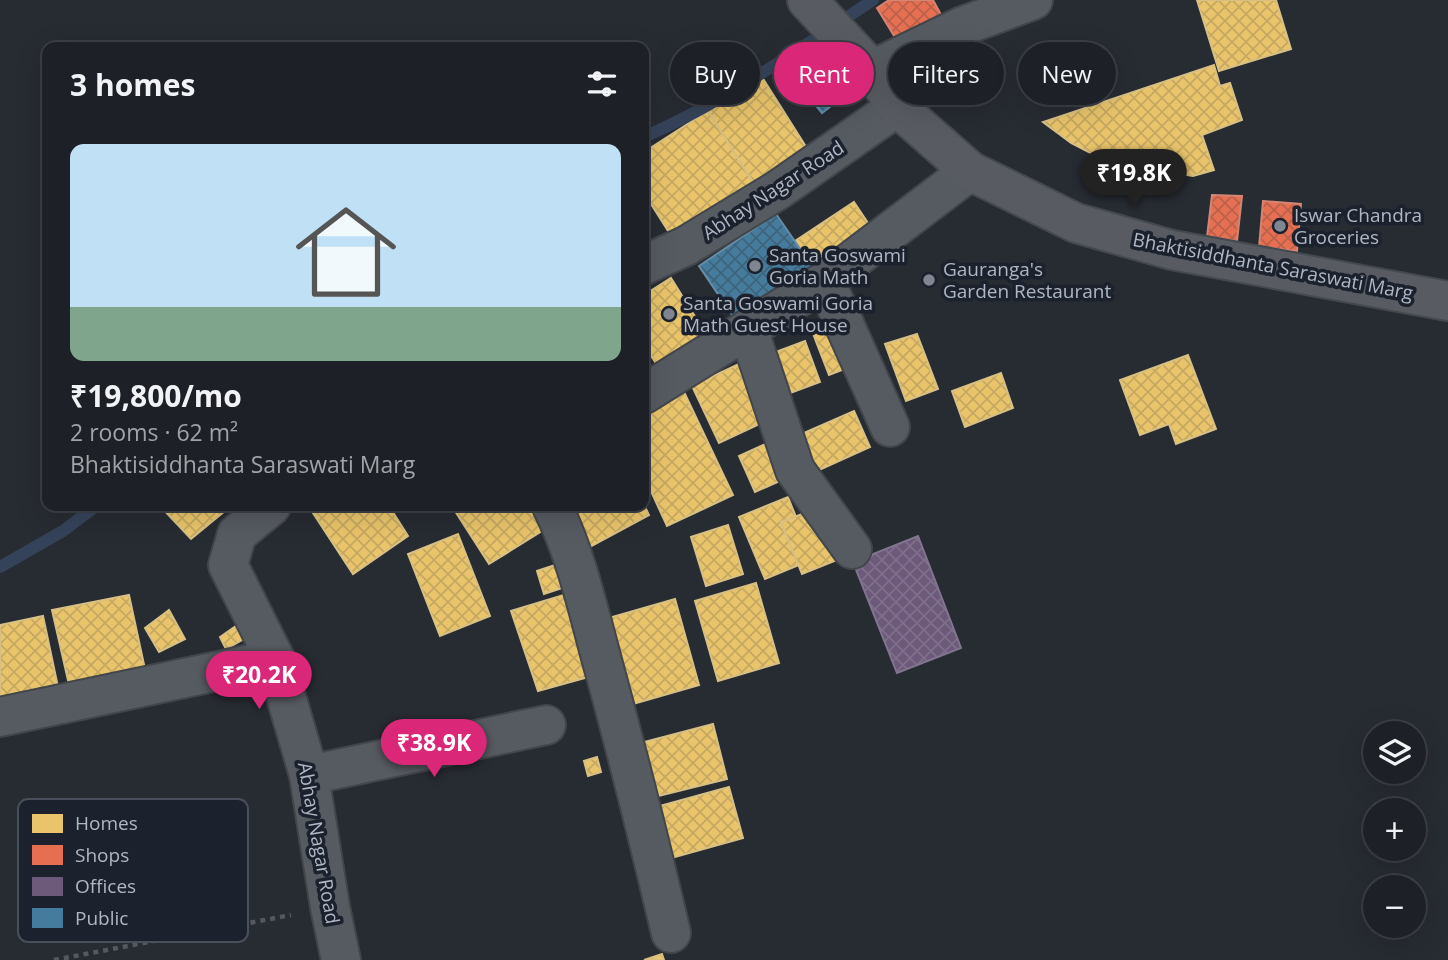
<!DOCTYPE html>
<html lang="en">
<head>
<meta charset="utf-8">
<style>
  body { margin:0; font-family:"Open Sans",sans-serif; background:#25282e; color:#f1f3f6; height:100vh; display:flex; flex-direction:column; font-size:26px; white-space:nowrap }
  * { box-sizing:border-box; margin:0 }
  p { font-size:23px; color:#a0a3a7 }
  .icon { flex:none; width:38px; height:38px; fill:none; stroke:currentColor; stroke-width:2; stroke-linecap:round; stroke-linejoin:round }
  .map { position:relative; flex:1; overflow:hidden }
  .details { position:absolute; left:42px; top:42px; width:607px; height:469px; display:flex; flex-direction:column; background:#1d2026; border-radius:14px; box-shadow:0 7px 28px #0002,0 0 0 2px #3b3e43 }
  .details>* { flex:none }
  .banner { position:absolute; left:670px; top:42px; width:665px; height:63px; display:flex; gap:14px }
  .fabs { position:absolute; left:1363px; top:721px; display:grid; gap:14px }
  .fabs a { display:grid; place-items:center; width:63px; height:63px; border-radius:50%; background:#1d2026; box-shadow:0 7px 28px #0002,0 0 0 2px #3b3e43; font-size:35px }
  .price { position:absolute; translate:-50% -60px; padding:0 16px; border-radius:24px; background:#db2777; color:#fff; font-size:23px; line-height:46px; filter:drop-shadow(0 2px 4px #0008) }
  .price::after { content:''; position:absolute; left:50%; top:42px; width:21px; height:16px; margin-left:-10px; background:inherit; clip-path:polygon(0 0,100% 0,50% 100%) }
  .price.selected { background:#222; color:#fff }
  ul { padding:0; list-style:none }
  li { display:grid; align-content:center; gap:14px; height:371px; padding:0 28px }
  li+li { border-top:2px solid #3b3e43 }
  li span { display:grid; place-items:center; height:217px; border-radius:14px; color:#555 }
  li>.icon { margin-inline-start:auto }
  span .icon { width:126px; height:126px; fill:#fffc; stroke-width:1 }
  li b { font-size:30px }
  h2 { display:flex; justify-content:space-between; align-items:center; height:84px; padding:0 28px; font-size:30px }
  .pill { padding:0 24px; border-radius:32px; background:#1d2026; box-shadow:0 7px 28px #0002,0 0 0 2px #3b3e43; font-size:24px; line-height:63px }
  .pill.selected { background:#db2777; color:#fff }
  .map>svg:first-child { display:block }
</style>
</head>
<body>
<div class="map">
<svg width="1448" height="960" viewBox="0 0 1448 960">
  <defs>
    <pattern id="homes-cross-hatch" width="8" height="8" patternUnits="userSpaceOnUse" patternTransform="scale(1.75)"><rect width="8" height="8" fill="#e9c46a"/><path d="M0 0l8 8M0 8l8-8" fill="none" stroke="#c5a861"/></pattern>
    <pattern id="shops-cross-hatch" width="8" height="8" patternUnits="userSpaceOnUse" patternTransform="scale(1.75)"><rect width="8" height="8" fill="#e76f51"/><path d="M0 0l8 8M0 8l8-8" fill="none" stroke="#ba614c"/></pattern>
    <pattern id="offices-cross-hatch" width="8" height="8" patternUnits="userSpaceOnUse" patternTransform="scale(1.75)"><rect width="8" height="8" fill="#6d597a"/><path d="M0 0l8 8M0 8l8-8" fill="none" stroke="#7f6f8b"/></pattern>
    <pattern id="public-cross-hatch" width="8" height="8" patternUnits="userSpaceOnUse" patternTransform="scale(1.75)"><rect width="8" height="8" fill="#457b9d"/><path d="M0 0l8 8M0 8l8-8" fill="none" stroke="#3f637b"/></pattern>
  </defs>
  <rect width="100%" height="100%" fill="#272b32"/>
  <!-- homes -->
  <g fill="url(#homes-cross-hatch)" stroke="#d8c085" stroke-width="2">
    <polygon points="1197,0 1276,0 1291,49 1219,71"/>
    <polygon points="1214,65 1220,86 1230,83 1242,120 1202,135 1214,170 1193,176 1110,163 1071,143 1043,122"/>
    <polygon points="762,77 808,150 754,184 708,111"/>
    <polygon points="708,111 754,184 672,237 644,193 644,152"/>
    <polygon points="854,202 870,226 812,266 795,241"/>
    <polygon points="671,278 706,334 657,365 644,345 644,295"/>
    <polygon points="832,322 850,367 829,375 812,331"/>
    <polygon points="917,334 938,389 906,401 885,344"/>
    <polygon points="805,341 820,382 785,395 770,354"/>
    <polygon points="1188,355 1216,429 1176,444 1169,424 1140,435 1120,380"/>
    <polygon points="745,361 772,418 719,443 692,386"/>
    <polygon points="1001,373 1013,408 965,427 952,391"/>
    <polygon points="684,392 733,495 667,526 644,476 644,411"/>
    <polygon points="854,411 870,447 806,476 790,439"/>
    <polygon points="772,441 789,477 755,492 739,456"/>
    <polygon points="788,497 796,517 781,522 799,565 765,579 739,517"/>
    <polygon points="644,505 649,515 588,548 565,506"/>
    <polygon points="160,506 231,506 191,539"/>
    <polygon points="324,506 389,506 408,536 353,574 313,513"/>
    <polygon points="463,506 544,506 555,523 489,564 455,511"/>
    <polygon points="815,509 837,560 802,574 781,522"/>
    <polygon points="728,525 743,574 706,586 691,537"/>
    <polygon points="458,534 490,616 440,636 408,554"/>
    <polygon points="558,564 565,587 544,594 537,571"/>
    <polygon points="756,583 779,663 718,681 695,601"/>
    <polygon points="567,594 592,676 538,691 511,611"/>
    <polygon points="129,595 146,674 70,689 52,610"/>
    <polygon points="675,599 699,685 633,704 609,618"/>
    <polygon points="169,610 185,639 159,652 145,628"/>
    <polygon points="43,616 58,687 0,699 0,625"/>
    <polygon points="236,626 244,639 226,649 220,637"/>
    <polygon points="713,724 727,779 646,799 633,745"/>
    <polygon points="597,757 601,772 588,776 584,761"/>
    <polygon points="729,787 743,838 664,860 649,809"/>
    <polygon points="662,954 664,960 644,960"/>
  </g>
  <!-- shops -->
  <g fill="url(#shops-cross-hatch)" stroke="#d68574" stroke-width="2">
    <polygon points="889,0 933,0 944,20 899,44 877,8"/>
    <polygon points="1212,195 1242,196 1237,241 1207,237"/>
    <polygon points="1263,201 1301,204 1297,251 1259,247"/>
  </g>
  <!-- offices -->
  <polygon fill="url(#offices-cross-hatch)" stroke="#817590" stroke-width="2" points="918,536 961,648 897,673 853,562"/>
  <!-- public -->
  <g fill="url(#public-cross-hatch)" stroke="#658da9" stroke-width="2">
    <polygon points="833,79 845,95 822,113 809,97"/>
    <polygon points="776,214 812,266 734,318 699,266"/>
  </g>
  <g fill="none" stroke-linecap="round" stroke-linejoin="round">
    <!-- stream -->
    <g stroke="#35435a" stroke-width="12">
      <path d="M644,137c82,-36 155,-88 229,-137"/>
      <polyline points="0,567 63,531 96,506"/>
    </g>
    <!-- minor casing -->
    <g stroke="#42464b" stroke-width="42">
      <g id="minor">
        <polyline points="872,70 963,26 1033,0"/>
        <polyline points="644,265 686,246 778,190 897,107"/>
        <polyline points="825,281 890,427"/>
        <polyline points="748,329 795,470 852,549"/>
        <polyline points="644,394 825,281 970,171"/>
        <polyline points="271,506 237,534 228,565 275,659 309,775 330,907 341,960"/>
        <path d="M552,506c25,50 37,108 52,162 24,88 46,176 67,265"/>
        <polyline points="0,717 275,659"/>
        <polyline points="309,775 546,725"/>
      </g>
    </g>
    <!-- major casing -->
    <g stroke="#44484f" stroke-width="42">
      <polyline id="major" points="807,0 872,70 897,107 970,171 1076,223 1172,250 1448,301"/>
    </g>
    <!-- path -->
    <polyline stroke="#55595f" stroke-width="4.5" stroke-dasharray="5 5" stroke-linecap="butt" points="54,960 291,915"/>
    <!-- minor -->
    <use href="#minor" stroke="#565a61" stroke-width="38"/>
    <!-- major -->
    <use href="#major" stroke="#585c62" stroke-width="38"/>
  </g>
  <!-- markers -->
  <g fill="#808691" stroke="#1b212d" stroke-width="2.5">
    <circle cx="1280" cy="226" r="7"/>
    <circle cx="755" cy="266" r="7"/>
    <circle cx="929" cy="280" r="7"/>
    <circle cx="669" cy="314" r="7"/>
  </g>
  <g text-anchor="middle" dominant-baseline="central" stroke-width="7" stroke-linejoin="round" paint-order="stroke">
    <!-- street labels -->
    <g font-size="19" fill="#b0b7c4" stroke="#1b212d">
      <text transform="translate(773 190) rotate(-33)">Abhay Nagar Road</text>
      <text transform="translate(1273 266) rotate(11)">Bhaktisiddhanta Saraswati Marg</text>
      <text transform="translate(319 843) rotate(80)">Abhay Nagar Road</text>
    </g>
    <!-- poi labels -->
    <g font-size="19" fill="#b0b7c4" stroke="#1b212d" text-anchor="start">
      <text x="1294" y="215">Iswar Chandra<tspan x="1294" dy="22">Groceries</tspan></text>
      <text x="769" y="255">Santa Goswami<tspan x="769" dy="22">Goria Math</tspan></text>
      <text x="943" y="269">Gauranga's<tspan x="943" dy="22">Garden Restaurant</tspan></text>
      <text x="683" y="303">Santa Goswami Goria<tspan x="683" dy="22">Math Guest House</tspan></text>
    </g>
  </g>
  <!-- legend -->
  <rect x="18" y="799" width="230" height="143" rx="10" fill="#1b212d" stroke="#484e5a" stroke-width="2"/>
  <rect x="32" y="814" width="31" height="19" fill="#e9c46a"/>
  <rect x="32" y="845" width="31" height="20" fill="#e76f51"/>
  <rect x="32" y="877" width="31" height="19" fill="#6d597a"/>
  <rect x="32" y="908" width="31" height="20" fill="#457b9d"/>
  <g font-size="19" fill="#b0b7c4">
    <text x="75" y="830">Homes</text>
    <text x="75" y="862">Shops</text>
    <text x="75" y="893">Offices</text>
    <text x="75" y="925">Public</text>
  </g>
</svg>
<div class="fabs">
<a><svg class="icon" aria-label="layers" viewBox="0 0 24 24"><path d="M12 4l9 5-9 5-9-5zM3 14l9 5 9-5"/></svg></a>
<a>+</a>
<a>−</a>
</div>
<b class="price selected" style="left:1134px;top:209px">₹19.8K</b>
<b class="price" style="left:259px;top:711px">₹20.2K</b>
<b class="price" style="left:434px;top:779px">₹38.9K</b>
<div class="banner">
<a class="pill">Buy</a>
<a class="pill selected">Rent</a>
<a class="pill">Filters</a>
<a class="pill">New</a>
</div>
<section class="details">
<h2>3 homes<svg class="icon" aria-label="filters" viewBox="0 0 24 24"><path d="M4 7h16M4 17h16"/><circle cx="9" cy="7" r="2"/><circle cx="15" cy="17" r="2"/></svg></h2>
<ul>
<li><span style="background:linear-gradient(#bfe0f5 75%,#7fa58c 0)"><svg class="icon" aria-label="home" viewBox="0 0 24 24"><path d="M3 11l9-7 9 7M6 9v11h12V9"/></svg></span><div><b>₹19,800/mo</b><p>2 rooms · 62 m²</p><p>Bhaktisiddhanta Saraswati Marg</p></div></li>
</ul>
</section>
</div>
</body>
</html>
